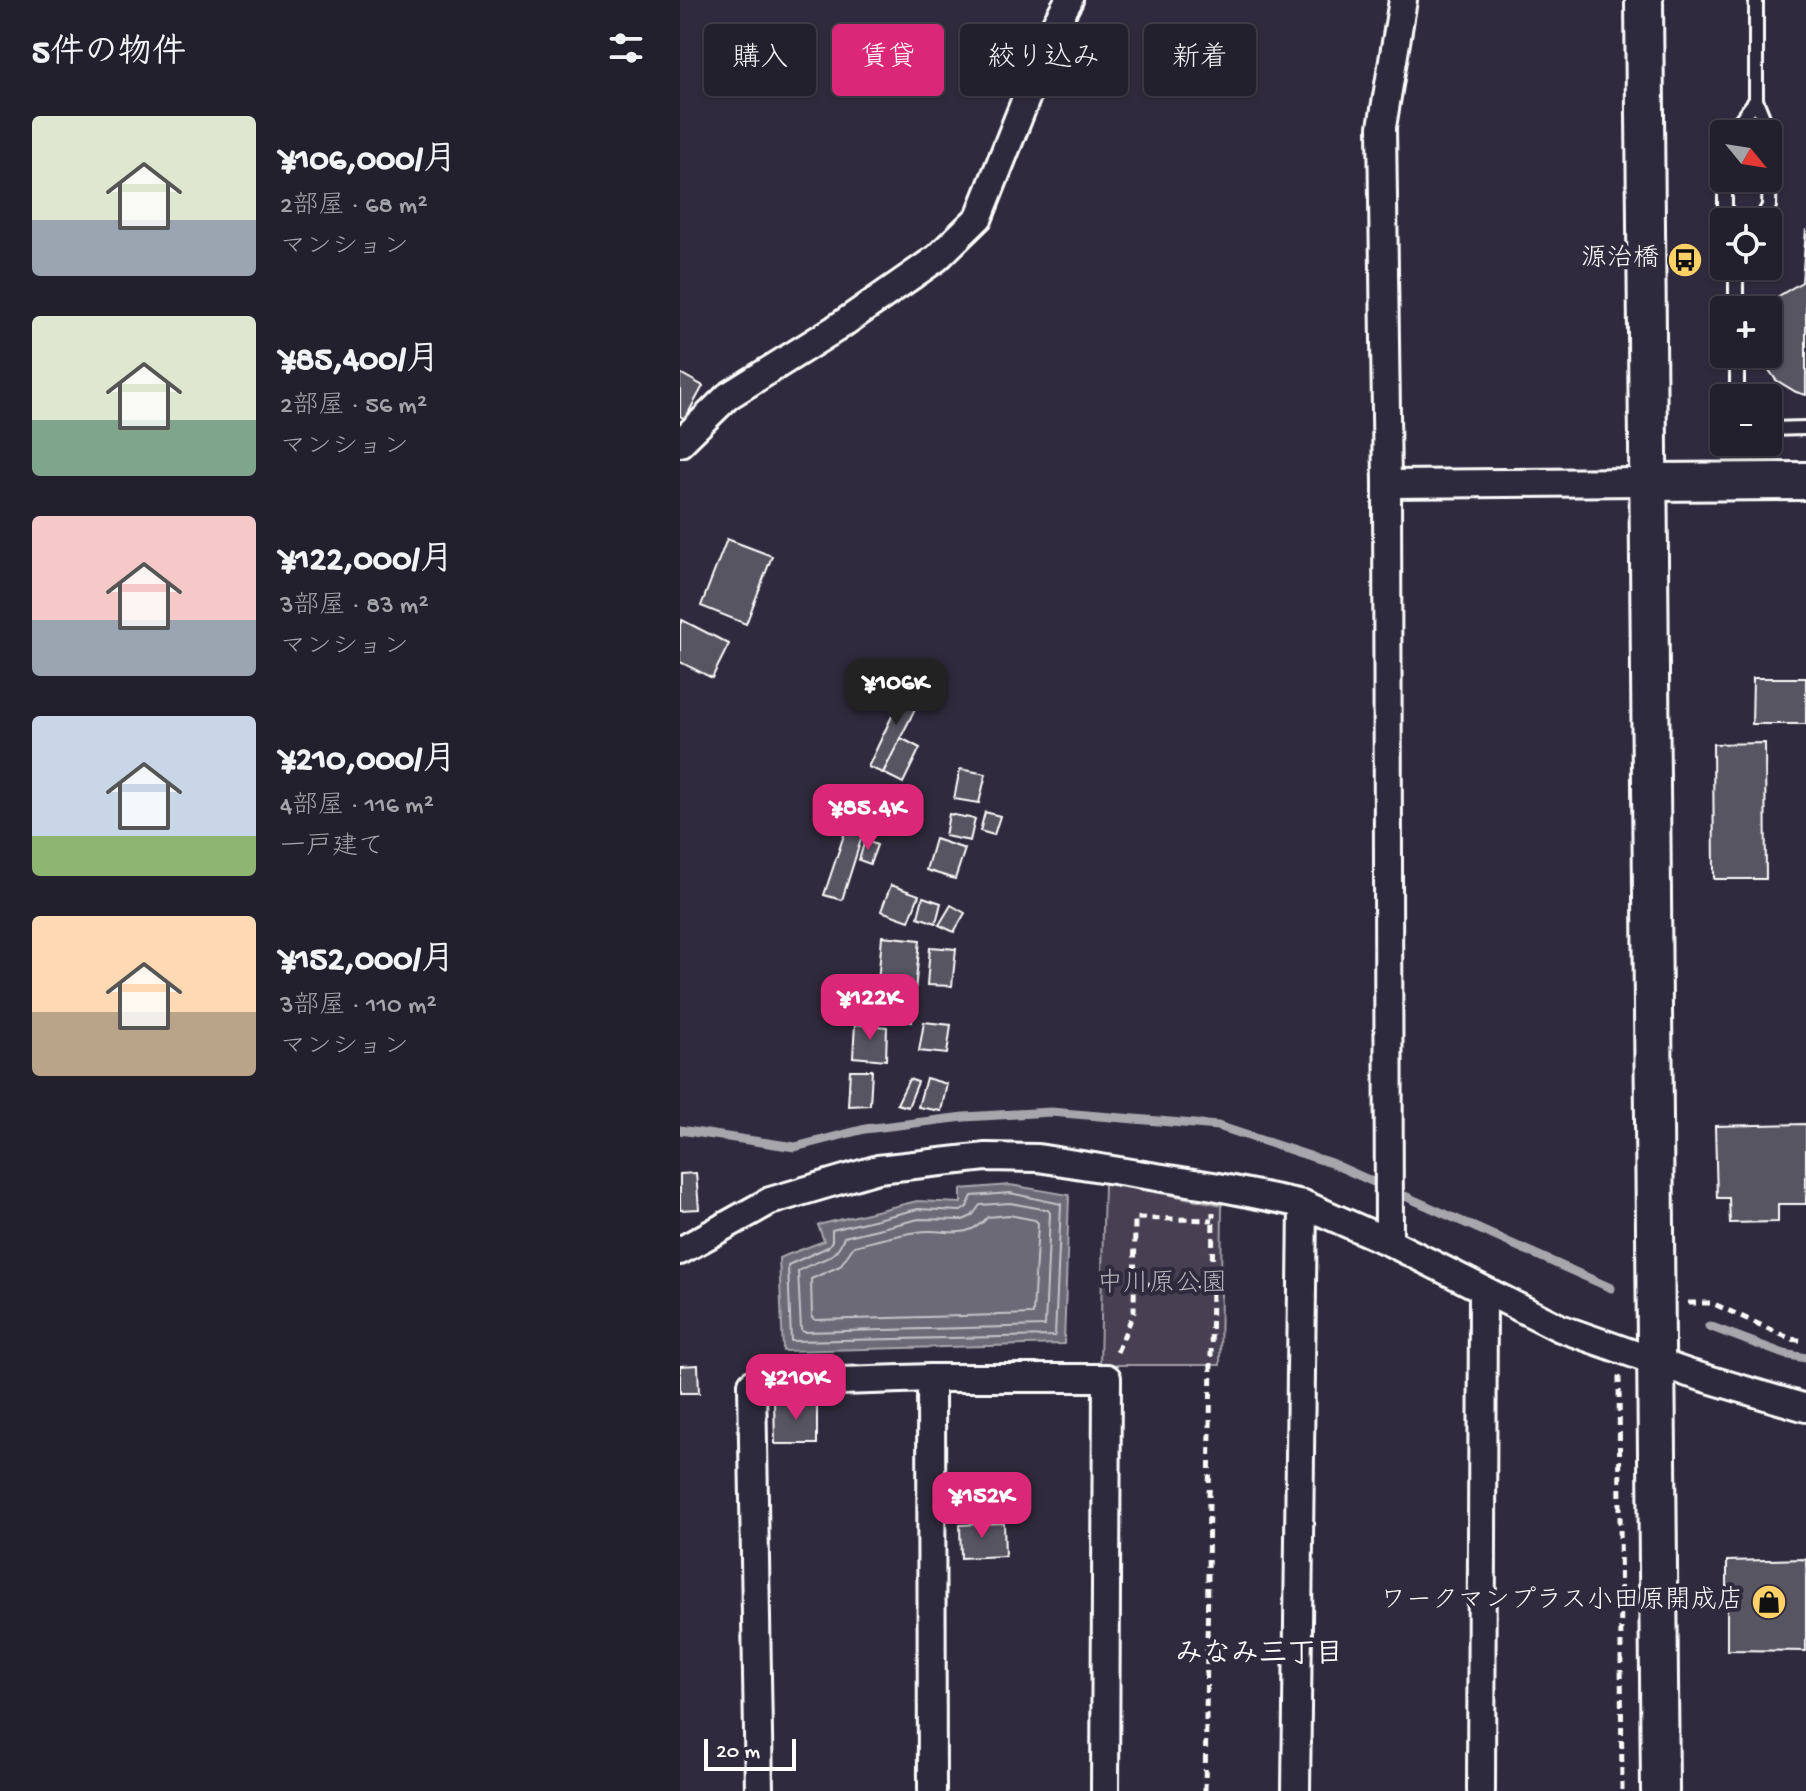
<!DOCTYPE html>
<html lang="ja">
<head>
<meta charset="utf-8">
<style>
  body { margin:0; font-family:"Gochi Hand","Klee One",sans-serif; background:#2b2836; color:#f1f3f6; height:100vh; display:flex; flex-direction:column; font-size:30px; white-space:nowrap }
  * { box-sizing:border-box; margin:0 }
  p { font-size:26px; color:#a3a3aa }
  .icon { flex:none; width:44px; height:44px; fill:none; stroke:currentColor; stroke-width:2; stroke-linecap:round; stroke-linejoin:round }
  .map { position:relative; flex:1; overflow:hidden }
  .sheet { display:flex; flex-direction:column; background:#23202e; width:680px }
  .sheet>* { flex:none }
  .guide { position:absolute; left:24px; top:24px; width:760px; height:72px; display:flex; gap:16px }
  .needle { width:52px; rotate:120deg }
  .fabs { position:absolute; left:1030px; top:120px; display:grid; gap:16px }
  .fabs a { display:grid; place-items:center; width:72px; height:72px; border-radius:8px; background:#23202e; box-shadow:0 2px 6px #0004,0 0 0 2px #403e4a; font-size:40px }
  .scale { position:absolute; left:24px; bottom:20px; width:92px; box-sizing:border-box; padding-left:8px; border:4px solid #fff; border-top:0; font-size:22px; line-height:28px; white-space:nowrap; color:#fff; -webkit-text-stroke:6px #2f2a3d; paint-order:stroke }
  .price { position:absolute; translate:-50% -68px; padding:0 18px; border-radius:16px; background:#db2777; color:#fff; font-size:26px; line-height:52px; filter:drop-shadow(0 2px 4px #0008) }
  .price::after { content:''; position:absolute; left:50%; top:48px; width:24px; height:18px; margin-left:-12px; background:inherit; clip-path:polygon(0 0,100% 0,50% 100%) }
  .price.current { background:#222; color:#fff }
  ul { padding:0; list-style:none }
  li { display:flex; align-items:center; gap:24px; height:200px; padding:0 32px }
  li span { display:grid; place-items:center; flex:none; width:224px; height:160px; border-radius:8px; color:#555 }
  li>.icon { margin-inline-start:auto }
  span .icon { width:96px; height:96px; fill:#fffc; stroke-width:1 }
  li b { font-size:34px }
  h2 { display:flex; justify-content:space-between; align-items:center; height:96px; padding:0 32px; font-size:34px }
  .tag { padding:0 28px; border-radius:8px; background:#23202e; box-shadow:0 2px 6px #0004,0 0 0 2px #403e4a; font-size:28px; line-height:72px }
  .tag.current { background:#db2777; color:#fff }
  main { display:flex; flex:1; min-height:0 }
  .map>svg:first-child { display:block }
</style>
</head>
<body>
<main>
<section class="sheet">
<h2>5件の物件<svg class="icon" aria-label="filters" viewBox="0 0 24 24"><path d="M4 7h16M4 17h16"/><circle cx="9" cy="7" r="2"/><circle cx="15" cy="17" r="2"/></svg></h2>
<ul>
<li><span style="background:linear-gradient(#dfe7d0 65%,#9aa5b1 0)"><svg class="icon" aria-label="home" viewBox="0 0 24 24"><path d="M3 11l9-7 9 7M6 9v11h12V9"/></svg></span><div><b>¥106,000/月</b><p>2部屋 · 68 m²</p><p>マンション</p></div></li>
<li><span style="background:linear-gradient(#dfe7d0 65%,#7fa58c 0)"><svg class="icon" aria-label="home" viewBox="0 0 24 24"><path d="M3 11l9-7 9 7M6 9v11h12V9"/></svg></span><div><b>¥85,400/月</b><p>2部屋 · 56 m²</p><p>マンション</p></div></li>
<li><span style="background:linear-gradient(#f6c9c9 65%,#9aa5b1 0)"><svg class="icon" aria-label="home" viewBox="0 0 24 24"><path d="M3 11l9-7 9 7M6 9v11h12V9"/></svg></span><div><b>¥122,000/月</b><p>3部屋 · 83 m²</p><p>マンション</p></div></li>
<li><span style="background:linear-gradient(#c9d6e8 75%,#8fb573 0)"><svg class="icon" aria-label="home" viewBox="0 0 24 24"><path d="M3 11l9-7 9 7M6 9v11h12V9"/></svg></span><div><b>¥210,000/月</b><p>4部屋 · 116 m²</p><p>一戸建て</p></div></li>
<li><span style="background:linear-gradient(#ffd9b3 60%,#b9a48a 0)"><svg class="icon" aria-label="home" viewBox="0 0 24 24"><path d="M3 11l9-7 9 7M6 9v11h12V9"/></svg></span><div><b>¥152,000/月</b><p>3部屋 · 110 m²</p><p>マンション</p></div></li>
</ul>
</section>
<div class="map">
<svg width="1126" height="1791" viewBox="0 0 1126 1791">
  <rect width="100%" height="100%" fill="#2f2a3d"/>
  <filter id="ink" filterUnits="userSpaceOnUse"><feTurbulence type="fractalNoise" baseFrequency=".0125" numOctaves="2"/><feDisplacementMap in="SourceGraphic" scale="16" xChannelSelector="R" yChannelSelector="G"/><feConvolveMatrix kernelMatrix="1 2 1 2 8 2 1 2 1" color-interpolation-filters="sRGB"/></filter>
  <g filter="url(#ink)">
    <!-- green -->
    <polygon fill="#464152" stroke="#a2a0a8" stroke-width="2" points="424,1182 542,1205 540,1365 420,1365"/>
    <!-- water -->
    <polygon fill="#6d6a77" stroke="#a7a6ad" stroke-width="2" points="330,1185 389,1195 384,1344 103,1351 99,1258 144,1241 138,1225 237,1201 281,1203 281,1189"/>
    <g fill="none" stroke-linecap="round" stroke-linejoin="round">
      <!-- shore -->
      <g stroke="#c5c3c9" stroke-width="2">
        <polygon points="330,1193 381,1204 375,1336 111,1341 108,1265 148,1247 152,1241 152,1230 238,1209 281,1211 287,1207 292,1196"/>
        <path d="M330,1203l38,7 2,3 -5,113 -241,6 -3,-2 -3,-59c21,-13 36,-8 46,-34l75,-18 44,1 9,-4 8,-11z"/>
        <path d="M329,1215l26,5 3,3 -5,91 -217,6 -4,-2 -1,-39 29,-13 14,-20c21,-5 42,-11 63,-14 29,-5 47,11 71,-15z"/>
      </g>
      <!-- stream -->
      <g stroke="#a7a6ad" stroke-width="9">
        <polyline points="0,1130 115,1147 185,1129 284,1117 371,1112 538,1126 651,1163 931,1288"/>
        <polyline points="1029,1326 1104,1354 1126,1358"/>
      </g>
    </g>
    <!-- building -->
    <g fill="#595564" stroke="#fff" stroke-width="2">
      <polygon points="1126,229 1126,395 1116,392 1096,380 1082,360 1081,354 1088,354 1088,310 1097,297 1122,282"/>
      <polygon points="0,373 23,386 5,419 0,416"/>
      <polygon points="47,539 92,556 66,624 21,606"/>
      <polygon points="2,620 49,644 32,678 0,662 0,625"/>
      <polygon points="1073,678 1126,678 1126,724 1072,724"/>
      <polygon points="228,682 244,691 203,773 188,767"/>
      <polygon points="221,738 240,748 223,783 203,773"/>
      <polygon points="1085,743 1086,879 1034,879 1033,744"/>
      <polygon points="280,769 306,774 299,803 274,799"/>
      <polygon points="174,805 190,811 162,900 144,895"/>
      <polygon points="305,812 320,816 314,835 300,831"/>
      <polygon points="269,814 295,819 290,841 265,836"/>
      <polygon points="255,839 285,849 275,879 246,870"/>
      <polygon points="185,840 197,845 190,864 179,860"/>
      <polygon points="211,885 239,895 229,921 201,911"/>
      <polygon points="243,897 261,903 256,923 238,917"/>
      <polygon points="271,905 285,913 274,932 259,925"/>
      <polygon points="202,936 240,940 232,1022 195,1017"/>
      <polygon points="250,947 276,949 272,986 247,985"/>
      <polygon points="244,1022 271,1025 267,1054 239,1051"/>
      <polygon points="175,1024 207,1027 206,1060 173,1057"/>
      <polygon points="170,1070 192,1070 190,1105 168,1106"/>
      <polygon points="246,1078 267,1084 261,1111 238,1107"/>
      <polygon points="229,1079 238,1082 228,1107 217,1104"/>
      <polygon points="1126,1124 1126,1204 1098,1204 1098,1222 1050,1223 1049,1198 1037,1198 1035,1126"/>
      <polygon points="16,1173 19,1209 0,1210 0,1174"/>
      <polygon points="18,1365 19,1393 0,1393 0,1366"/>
      <polygon points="94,1400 137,1401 137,1444 95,1444"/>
      <polygon points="324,1523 325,1556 281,1558 280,1525"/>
      <polygon points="1126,1559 1126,1651 1047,1650 1047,1561"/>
    </g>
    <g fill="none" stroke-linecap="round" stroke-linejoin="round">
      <!-- lane casing -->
      <g stroke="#fff" stroke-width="18">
        <g id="lane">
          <polyline points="1076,100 1091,137 1089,206 1080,222"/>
          <polyline points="1050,134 1076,100 1076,0"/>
          <polyline points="1045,178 1045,211 1049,222"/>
          <polyline points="1056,266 1056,310"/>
          <polyline points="1057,354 1057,398"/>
          <polyline points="1088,429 1126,428"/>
        </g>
      </g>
      <!-- street casing -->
      <g stroke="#fff" stroke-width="32">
        <g id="street">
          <polyline points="0,443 48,396 155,329 257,258 299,217 376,23 389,0"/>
          <polyline points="707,484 969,482"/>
          <polyline points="709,1242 707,484 702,127 723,0"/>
          <polyline points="0,1251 90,1201 198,1169 306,1157 358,1158 533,1186 623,1204 709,1242 880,1328 1008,1373 1126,1408"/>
          <polyline points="251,1378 252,1791"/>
          <polyline points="79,1791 72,1384 251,1378 427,1378 425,1791"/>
          <polyline points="616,1791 623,1204"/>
          <polyline points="801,1791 803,1290"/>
        </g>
      </g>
      <!-- secondary casing -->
      <g stroke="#fff" stroke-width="42">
        <g id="secondary">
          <polyline points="964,0 980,1791"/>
          <polyline points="969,482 1126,481"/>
        </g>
      </g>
      <!-- path -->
      <g stroke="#fff" stroke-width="5" stroke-dasharray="8 6" stroke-linecap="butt">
        <polyline points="454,1284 532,1286"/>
        <polyline points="1008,1303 1032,1303 1111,1339 1126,1341"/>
        <polyline points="437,1352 454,1312 455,1218 533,1220"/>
        <polyline points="939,1376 942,1791"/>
        <polyline points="525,1791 533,1212"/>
      </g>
      <!-- lane -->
      <use href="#lane" stroke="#2f2a3d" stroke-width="12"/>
      <!-- street -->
      <use href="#street" stroke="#2f2a3d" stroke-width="26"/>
      <!-- secondary -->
      <use href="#secondary" stroke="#2f2a3d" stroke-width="36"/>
    </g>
  </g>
  <!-- icons -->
  <defs>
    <g id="bus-disc" transform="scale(1.8)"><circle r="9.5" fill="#ffd166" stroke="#2f2a3d"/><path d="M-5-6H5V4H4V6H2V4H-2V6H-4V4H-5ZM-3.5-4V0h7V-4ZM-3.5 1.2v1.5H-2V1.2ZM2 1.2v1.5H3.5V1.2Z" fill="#111"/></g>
    <g id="shop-disc" transform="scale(1.8)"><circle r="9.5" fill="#ffd166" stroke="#2f2a3d"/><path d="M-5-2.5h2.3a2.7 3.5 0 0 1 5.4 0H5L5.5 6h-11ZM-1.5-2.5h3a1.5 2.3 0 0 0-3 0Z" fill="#111"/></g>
  </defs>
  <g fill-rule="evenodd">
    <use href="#bus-disc" x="1005" y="260"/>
    <use href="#shop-disc" x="1089" y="1602"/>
  </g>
  <g text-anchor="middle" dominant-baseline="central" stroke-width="8" stroke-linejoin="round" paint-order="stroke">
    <!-- poi labels -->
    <g font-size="26" fill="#fff" stroke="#2f2a3d" text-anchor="end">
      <text x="979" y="260">源治橋</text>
      <text x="1063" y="1602">ワークマンプラス小田原開成店</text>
    </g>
    <!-- park labels -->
    <g font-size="26" fill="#b5b3ba" stroke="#2f2a3d">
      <text x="482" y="1285">中川原公園</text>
    </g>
    <!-- neighbourhood labels -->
    <g font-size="28" font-weight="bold" fill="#fff" stroke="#2f2a3d">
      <text x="579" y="1655">みなみ三丁目</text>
    </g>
  </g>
</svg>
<div class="fabs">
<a><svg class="needle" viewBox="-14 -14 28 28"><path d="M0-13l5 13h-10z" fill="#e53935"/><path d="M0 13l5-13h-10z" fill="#a3a3aa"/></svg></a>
<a><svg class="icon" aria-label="locate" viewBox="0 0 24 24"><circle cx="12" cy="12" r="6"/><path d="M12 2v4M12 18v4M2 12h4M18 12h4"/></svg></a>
<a>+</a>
<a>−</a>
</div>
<div class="scale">20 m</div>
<b class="price current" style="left:216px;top:727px">¥106K</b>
<b class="price" style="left:188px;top:852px">¥85.4K</b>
<b class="price" style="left:190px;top:1042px">¥122K</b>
<b class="price" style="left:116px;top:1422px">¥210K</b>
<b class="price" style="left:302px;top:1540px">¥152K</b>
<div class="guide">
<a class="tag">購入</a>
<a class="tag current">賃貸</a>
<a class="tag">絞り込み</a>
<a class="tag">新着</a>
</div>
</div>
</main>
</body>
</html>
